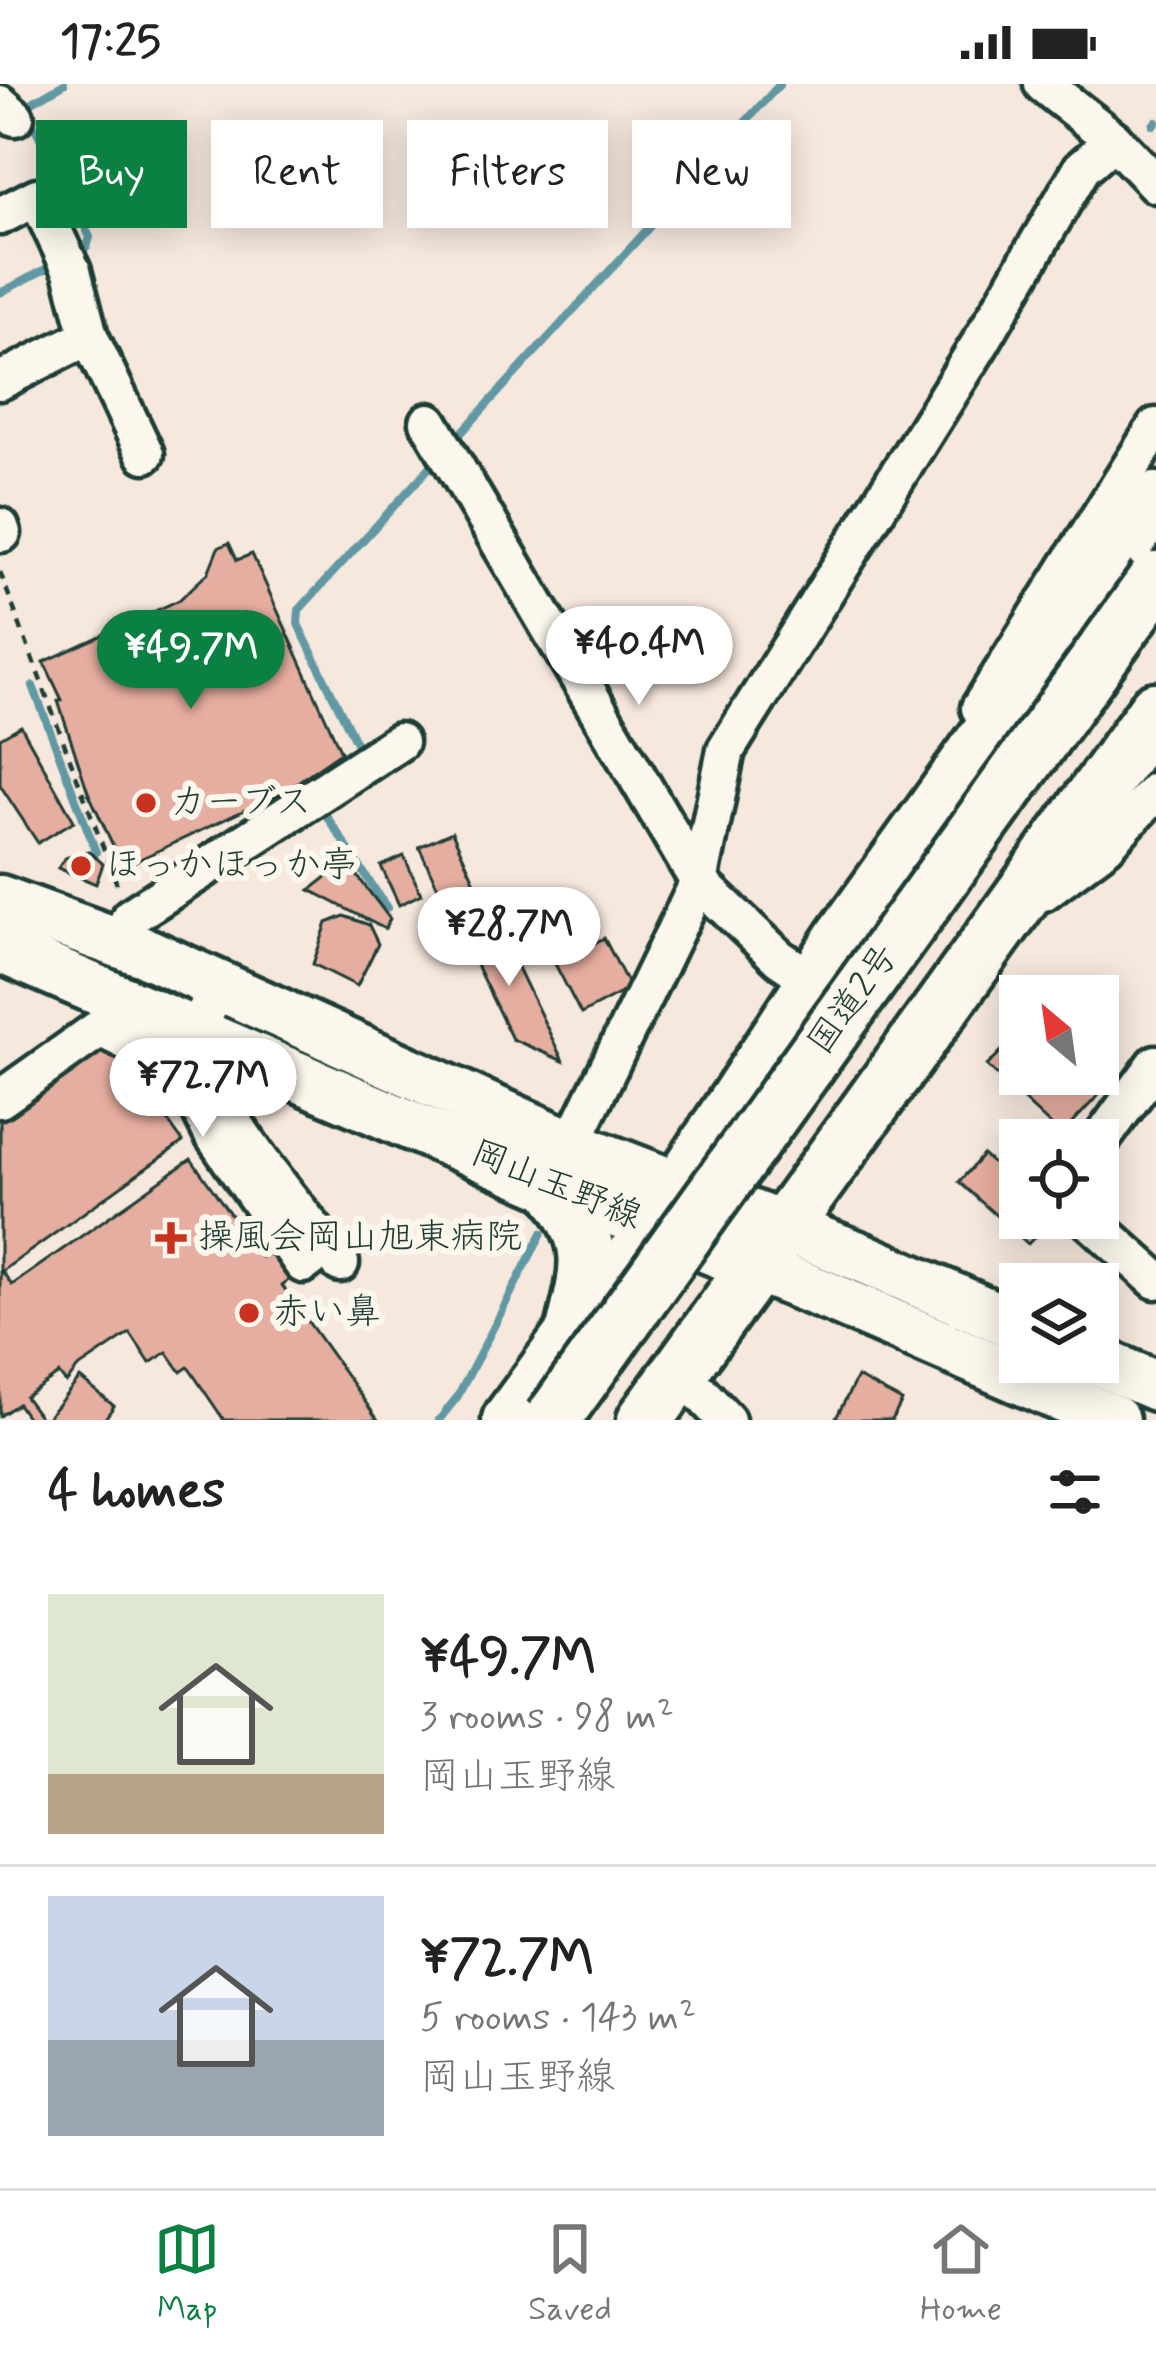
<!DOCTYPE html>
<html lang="en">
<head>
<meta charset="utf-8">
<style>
  body { margin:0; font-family:Mynerve,"Klee One",sans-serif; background:#f6f6f6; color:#222; height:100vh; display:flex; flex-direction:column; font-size:45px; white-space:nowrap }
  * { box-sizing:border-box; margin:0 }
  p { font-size:39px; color:#767676 }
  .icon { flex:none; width:66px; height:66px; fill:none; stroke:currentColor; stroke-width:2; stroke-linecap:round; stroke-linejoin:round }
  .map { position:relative; height:1336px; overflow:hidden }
  .sheet { display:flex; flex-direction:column; background:#fff; flex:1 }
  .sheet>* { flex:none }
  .guide { position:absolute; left:36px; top:36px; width:1086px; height:108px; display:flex; gap:24px }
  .needle { width:78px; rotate:331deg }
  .controls { position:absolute; left:999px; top:891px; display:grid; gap:24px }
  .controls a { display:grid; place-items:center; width:120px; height:120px; border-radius:0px; background:#fff; box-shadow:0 6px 30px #0003; font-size:60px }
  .price { position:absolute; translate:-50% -102px; padding:0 27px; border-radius:42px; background:#fff; color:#222; font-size:39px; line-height:78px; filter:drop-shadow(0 3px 6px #0008) }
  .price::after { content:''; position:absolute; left:50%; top:72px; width:36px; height:27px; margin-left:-18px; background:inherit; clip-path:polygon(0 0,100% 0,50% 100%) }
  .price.current { background:#0b8043; color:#fff }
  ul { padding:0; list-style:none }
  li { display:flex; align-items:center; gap:36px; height:300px; padding:0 48px }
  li+li { border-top:3px solid #e0e0e0 }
  li span { display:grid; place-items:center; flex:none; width:336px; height:240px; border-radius:0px; color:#555 }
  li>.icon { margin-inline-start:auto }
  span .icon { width:144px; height:144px; fill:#fffc; stroke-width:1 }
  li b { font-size:51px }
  h2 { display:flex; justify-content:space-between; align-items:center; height:144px; padding:0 48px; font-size:51px }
  .chip { padding:0 42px; border-radius:0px; background:#fff; box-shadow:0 6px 30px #0003; font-size:42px; line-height:108px }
  .chip.current { background:#0b8043; color:#fff }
  .status { display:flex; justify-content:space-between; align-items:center; height:84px; padding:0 60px; background:#fff; direction:ltr }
  .status svg { height:33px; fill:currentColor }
  .tab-bar { display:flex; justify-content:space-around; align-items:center; height:168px; border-top:3px solid #e0e0e0; background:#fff; font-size:33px; color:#767676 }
  .tab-bar a { display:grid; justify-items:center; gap:6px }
  .tab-bar .current { color:#0b8043 }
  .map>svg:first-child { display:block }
</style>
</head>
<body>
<div class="status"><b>17:25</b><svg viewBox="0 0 49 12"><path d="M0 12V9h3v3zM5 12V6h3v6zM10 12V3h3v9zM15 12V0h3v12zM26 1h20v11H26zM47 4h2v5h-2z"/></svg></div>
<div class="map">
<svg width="1156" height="1336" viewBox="0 0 1156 1336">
  <rect width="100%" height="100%" fill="#f7e8dd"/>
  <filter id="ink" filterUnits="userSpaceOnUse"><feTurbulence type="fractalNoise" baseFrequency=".00833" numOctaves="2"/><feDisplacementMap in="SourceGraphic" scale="24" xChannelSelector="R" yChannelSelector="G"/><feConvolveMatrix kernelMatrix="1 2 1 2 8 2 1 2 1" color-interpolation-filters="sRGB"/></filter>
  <g filter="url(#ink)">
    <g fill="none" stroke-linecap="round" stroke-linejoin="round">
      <!-- stream -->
      <g stroke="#6098a3" stroke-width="8">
        <polyline points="64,0 29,20 27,28 90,153 87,163 76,169"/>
        <polyline points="1153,41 1156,37"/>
        <polyline points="0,209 57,179"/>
        <polyline points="454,357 780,0"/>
        <polyline points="33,602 96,768"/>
        <polyline points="362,671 298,540 299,526 440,372"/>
        <polyline points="327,722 322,725 387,824"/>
        <polyline points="439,1336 458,1312 542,1149"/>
      </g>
    </g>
    <!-- building -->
    <g fill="#e6aea0" stroke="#1f3d34" stroke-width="3">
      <polygon points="229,459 237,476 252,470 341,668 283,708 123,783 88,708 58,617 62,616 44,578 179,516 208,489 218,464"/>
      <polygon points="21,642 74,737 38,759 0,701 0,654"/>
      <polygon points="452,748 480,809 448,825 419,763"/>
      <polygon points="89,767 103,780 96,800 58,784 65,774"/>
      <polygon points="404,772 421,810 399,821 381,782"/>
      <polygon points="337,785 356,790 390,835 385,845 310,806"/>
      <polygon points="344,832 369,841 378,860 357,902 313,880 327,839"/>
      <polygon points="495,836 563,977 512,955 462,852"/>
      <polygon points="604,854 630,904 581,930 555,880"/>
      <polygon points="1020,948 1020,990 1097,990 1108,1001 1061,1051 987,982"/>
      <polygon points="110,956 183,1058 2,1187 12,1201 191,1075 261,1173 269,1168 289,1196 282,1201 378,1336 224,1336 188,1283 181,1288 167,1268 150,1279 130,1249 77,1285 66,1299 59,1290 25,1313 42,1336 29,1336 18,1320 0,1332 0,1034"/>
      <polygon points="983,1071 1020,1104 1020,1134 1052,1134 1028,1160 959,1098"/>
      <polygon points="857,1293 902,1317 892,1336 835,1336"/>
      <polygon points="80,1294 114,1322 104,1336 45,1336"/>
    </g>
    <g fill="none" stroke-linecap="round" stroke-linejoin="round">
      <!-- minor casing -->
      <g stroke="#1f3d34" stroke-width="45">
        <g id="minor">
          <polyline points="1043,0 1114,56 1156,100"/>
          <polyline points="0,20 15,33"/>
          <polyline points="0,132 37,113 72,187 89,252 145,370"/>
          <polyline points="0,297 89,252"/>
          <polyline points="429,338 699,798 779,874 813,897"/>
          <polyline points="0,443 2,449"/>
          <polyline points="980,624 1156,343"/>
          <polyline points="1043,808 1106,761 1156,707"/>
          <polyline points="120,860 130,833 399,658"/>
          <path d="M217,901c-7,18 -21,42 -18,62 11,62 101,164 141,216"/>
          <polyline points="0,1015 100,944 179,983 212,1049 303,1180 327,1162"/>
          <polyline points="1098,1060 1156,980"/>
          <polyline points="571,1061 699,798 726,666 981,258 1082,84 1114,56"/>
          <polyline points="1087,1134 1156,1196"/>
          <polyline points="680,1287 726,1336"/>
        </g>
      </g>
      <!-- major casing -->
      <g stroke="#1f3d34" stroke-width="57">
        <g id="major">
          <polyline points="0,816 149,870 571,1061 861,1173 1020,1243"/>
          <polyline points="0,864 544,1099 840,1217 1114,1336"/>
          <polyline points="1098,1277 1156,1302"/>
        </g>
      </g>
      <!-- highway casing -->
      <g stroke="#1f3d34" stroke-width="63">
        <g id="highway">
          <path d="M556,1104c39,55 35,74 19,138"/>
          <polyline points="510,1336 573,1250 604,1219 843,854 1156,416"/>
          <polyline points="645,1336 1156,626"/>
        </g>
      </g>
      <!-- path -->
      <polyline stroke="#1f3d34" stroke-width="4.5" stroke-dasharray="9 9" stroke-linecap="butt" points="0,488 118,803"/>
      <!-- minor -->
      <use href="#minor" stroke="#fbf7ec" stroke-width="36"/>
      <!-- major -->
      <use href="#major" stroke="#fbf7ec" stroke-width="48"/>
      <!-- highway -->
      <use href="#highway" stroke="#fbf7ec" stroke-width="54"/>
      <!-- highway-bridge casing -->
      <g stroke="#1f3d34" stroke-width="63" stroke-linecap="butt">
        <polyline id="highway-bridge" points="552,1336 1156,496"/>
      </g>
      <!-- highway-bridge -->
      <use href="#highway-bridge" stroke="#fbf7ec" stroke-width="54"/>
    </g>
  </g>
  <!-- markers -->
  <g fill="#c8321e" stroke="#fbf7ec" stroke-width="4.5">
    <circle cx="146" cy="719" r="12"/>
    <circle cx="81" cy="782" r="12"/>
    <path d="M165 1136h12v12h12v12h-12v12h-12v-12h-12v-12h12z"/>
    <circle cx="249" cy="1229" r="12"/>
  </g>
  <g text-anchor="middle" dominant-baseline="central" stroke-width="12" stroke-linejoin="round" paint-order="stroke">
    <!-- poi labels -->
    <g font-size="36" fill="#1f3d34" stroke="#fbf7ec" text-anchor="start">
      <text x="170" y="719">カーブス</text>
      <text x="105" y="782">ほっかほっか亭</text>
      <text x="198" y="1154">操風会岡山旭東病院</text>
      <text x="273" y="1229">赤い鼻</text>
    </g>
    <!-- street labels -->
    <g font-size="36" fill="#1f3d34" stroke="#fbf7ec">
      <text transform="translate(854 916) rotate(-54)">国道2号</text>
      <text transform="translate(556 1102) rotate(22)">岡山玉野線</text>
    </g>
  </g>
</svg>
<div class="controls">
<a><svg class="needle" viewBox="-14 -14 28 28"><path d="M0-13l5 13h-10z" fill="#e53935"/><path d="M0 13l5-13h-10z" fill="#767676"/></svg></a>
<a><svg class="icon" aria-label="locate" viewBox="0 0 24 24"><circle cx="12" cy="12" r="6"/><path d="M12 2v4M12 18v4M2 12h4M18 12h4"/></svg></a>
<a><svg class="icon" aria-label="layers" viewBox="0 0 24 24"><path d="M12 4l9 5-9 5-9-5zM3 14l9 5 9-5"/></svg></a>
</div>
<b class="price" style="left:639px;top:624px">¥40.4M</b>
<b class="price current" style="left:191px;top:628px">¥49.7M</b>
<b class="price" style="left:509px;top:905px">¥28.7M</b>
<b class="price" style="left:203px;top:1056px">¥72.7M</b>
<div class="guide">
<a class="chip current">Buy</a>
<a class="chip">Rent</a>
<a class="chip">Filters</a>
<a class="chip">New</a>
</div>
</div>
<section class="sheet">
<h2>4 homes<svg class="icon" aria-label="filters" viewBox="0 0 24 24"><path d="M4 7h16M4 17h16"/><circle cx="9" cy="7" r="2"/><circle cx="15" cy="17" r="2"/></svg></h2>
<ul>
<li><span style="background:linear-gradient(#dfe7d0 75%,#b9a48a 0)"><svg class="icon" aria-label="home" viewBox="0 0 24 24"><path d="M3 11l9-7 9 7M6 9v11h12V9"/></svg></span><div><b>¥49.7M</b><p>3 rooms · 98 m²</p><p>岡山玉野線</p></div></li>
<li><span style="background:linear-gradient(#c9d6e8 60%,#9aa5b1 0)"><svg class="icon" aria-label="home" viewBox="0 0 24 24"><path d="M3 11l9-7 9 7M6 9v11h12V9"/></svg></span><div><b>¥72.7M</b><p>5 rooms · 143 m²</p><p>岡山玉野線</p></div></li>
</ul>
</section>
<nav class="tab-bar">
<a class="current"><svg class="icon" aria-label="map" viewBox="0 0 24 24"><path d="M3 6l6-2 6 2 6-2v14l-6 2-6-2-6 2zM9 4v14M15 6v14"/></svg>Map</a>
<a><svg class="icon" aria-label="saved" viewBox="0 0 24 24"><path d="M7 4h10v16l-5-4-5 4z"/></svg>Saved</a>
<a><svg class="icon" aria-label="home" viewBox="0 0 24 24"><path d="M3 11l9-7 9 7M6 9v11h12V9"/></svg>Home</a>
</nav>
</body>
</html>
